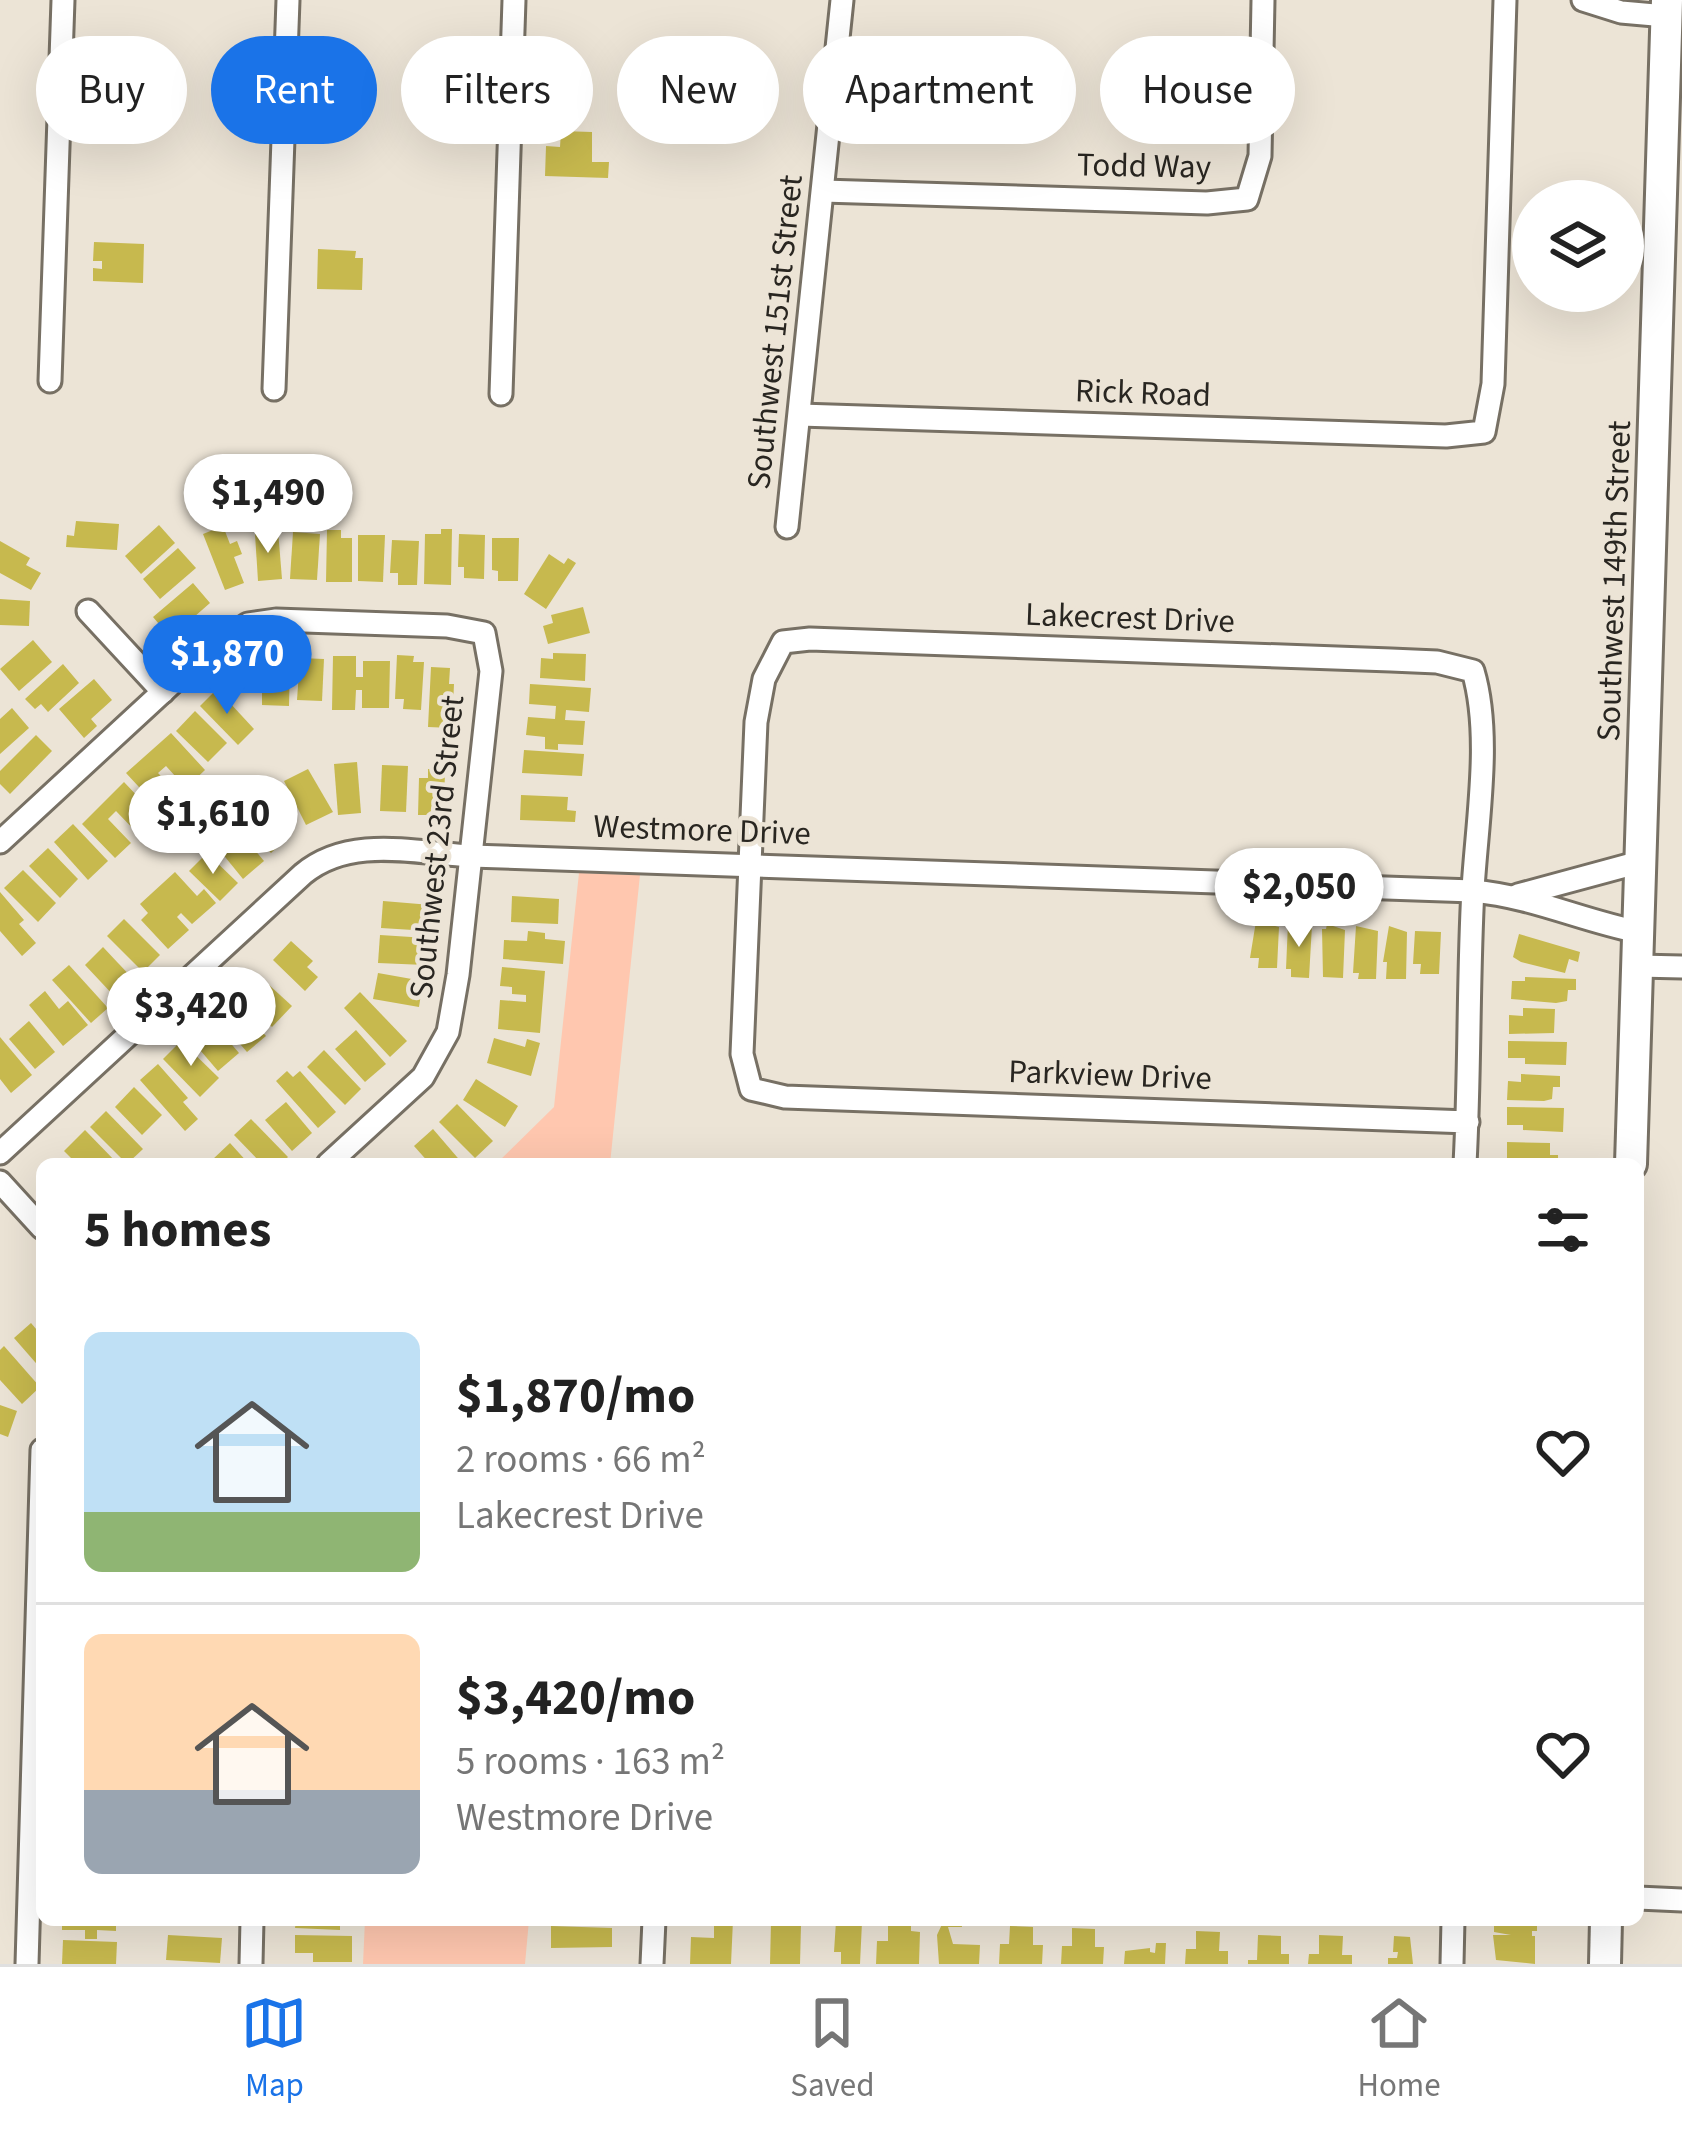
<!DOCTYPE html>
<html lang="en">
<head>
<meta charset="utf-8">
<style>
  body { margin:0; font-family:"Source Sans 3",sans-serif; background:#f6f6f6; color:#222; height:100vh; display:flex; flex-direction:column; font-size:45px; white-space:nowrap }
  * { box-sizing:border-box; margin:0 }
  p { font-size:39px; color:#767676 }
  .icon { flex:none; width:66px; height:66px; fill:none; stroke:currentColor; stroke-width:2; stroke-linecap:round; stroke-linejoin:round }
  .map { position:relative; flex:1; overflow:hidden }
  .drawer { position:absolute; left:36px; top:1158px; width:1608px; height:768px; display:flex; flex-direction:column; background:#fff; border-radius:18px; box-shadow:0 12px 48px #0002 }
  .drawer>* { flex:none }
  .hud { position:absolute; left:36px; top:36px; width:1611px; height:108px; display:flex; gap:24px }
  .fabs { position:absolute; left:1512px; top:180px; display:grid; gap:24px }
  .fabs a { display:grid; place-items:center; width:132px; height:132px; border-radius:50%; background:#fff; box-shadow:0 12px 48px #0002; font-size:60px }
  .price { position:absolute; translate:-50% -102px; padding:0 27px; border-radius:42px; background:#fff; color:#222; font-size:39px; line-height:78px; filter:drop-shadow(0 3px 6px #0008) }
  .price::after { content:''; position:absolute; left:50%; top:72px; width:36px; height:27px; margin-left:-18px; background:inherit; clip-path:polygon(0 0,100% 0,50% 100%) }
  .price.on { background:#1a73e8; color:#fff }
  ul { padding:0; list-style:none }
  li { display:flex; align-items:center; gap:36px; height:300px; padding:0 48px }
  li+li { border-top:3px solid #e0e0e0 }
  li span { display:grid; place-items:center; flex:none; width:336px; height:240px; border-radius:18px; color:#555 }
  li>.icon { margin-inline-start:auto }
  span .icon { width:144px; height:144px; fill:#fffc; stroke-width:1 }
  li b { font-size:51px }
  h2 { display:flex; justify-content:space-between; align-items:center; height:144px; padding:0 48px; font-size:51px }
  .tag { padding:0 42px; border-radius:54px; background:#fff; box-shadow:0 12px 48px #0002; font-size:42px; line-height:108px }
  .tag.on { background:#1a73e8; color:#fff }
  .tabs { display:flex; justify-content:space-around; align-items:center; height:168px; border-top:3px solid #e0e0e0; background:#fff; font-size:33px; color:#767676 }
  .tabs a { display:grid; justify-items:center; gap:6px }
  .tabs .on { color:#1a73e8 }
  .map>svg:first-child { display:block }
</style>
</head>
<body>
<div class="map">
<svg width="1682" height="1964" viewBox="0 0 1682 1964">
  <rect width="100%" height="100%" fill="#ece4d6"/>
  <!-- green -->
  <g fill="#ffc7af">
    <polygon points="579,873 640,875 610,1164 496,1164 554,1107"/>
    <polygon points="365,1920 529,1920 525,1964 363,1964"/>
  </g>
  <!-- building -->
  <g fill="#c7b94e">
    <polygon points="561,131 592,132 592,162 609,162 608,178 545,176 546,146 560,147"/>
    <polygon points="94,242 144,244 143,283 93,281 93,268 102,269 102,261 93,261"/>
    <polygon points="318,249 356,251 355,258 363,258 362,290 317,289"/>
    <polygon points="76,521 119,524 117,550 66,547 67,535 74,536"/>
    <polygon points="159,525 175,543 141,574 125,556"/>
    <polygon points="223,526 230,544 237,541 242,554 234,557 244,583 225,590 203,534"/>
    <polygon points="441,529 452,529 451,585 424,584 425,534 441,534"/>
    <polygon points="278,530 282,579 258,581 255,534"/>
    <polygon points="327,530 341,530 341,538 352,538 352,582 326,582"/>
    <polygon points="293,532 320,534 317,580 290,579"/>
    <polygon points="459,534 485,535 484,579 464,578 464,567 458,567"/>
    <polygon points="358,535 385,535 383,582 358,581"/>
    <polygon points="492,538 519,538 518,581 498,581 498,571 492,570"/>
    <polygon points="392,540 419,541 417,585 398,585 398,573 390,573"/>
    <polygon points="0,541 30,558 26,565 41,573 31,590 0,573"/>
    <polygon points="178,548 196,568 160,599 143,579"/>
    <polygon points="549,554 564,564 568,558 576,563 546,609 524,594"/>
    <polygon points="193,583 210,603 178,631 171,624 164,630 153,617"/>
    <polygon points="0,599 30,601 29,626 0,625"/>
    <polygon points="583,607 590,633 548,644 543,626 553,623 551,615"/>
    <polygon points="33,640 52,662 19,691 0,669"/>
    <polygon points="553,653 586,654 585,681 540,678 541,658 553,659"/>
    <polygon points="397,655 414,656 413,662 424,662 421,710 403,709 404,699 395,699"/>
    <polygon points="263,656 290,657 289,706 262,705 262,687 257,687 257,673 263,673"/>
    <polygon points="333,656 356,656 356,677 363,677 363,661 390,661 389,708 362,708 362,690 356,690 355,710 332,710"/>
    <polygon points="300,658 324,659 322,701 297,700"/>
    <polygon points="63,664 79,683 48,712 41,704 35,709 25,699"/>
    <polygon points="431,667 450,668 449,684 454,684 452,728 428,727"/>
    <polygon points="94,679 112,700 91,719 97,726 84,738 59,709"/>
    <polygon points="530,684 591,688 589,712 566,710 565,720 585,721 583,745 558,744 558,750 545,749 545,737 526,735 528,717 555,719 556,706 529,704"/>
    <polygon points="217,689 254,729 238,745 200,706"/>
    <polygon points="12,708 29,728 0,754 0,719"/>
    <polygon points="195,711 227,743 208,762 176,731"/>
    <polygon points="171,733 205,770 186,788 166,766 158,773 181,797 163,813 126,773"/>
    <polygon points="36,735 52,751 10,794 0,784 0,771"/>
    <polygon points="524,750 584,754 582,776 522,773"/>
    <polygon points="357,762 361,813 338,815 334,764"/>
    <polygon points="382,765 408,766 406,812 380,811"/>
    <polygon points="308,769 333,812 306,825 284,781"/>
    <polygon points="428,769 445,769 444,815 418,815 419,778 428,778"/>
    <polygon points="124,782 158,818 140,836 116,811 108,819 131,843 115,858 82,824"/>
    <polygon points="521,795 568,797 567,810 576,811 575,822 520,820"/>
    <polygon points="263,806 290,835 271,853 244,824"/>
    <polygon points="73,824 108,861 88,880 54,842"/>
    <polygon points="238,830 264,861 243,879 217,847"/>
    <polygon points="48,848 78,879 60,898 29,866"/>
    <polygon points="207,853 238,883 220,901 189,871"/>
    <polygon points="23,870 56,903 38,922 4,888"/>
    <polygon points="175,872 197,896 204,889 216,903 192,924 181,913 177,917 189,930 168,949 141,920 148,913 140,904"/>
    <polygon points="0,892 24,920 19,924 36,943 22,956 0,931"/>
    <polygon points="512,896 559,899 558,924 511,922"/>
    <polygon points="383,901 431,905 429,931 381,928"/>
    <polygon points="124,919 160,955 143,972 107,936"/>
    <polygon points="1256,921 1279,927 1277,968 1258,968 1259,958 1250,958"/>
    <polygon points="1288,923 1312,925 1309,978 1291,977 1291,969 1286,969"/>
    <polygon points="1327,924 1345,930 1343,978 1323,977 1322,929 1326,929"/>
    <polygon points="1356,926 1378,931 1376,979 1358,979 1359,973 1353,973"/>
    <polygon points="1389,926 1407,932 1406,979 1386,979 1387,962 1383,962"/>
    <polygon points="528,931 545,933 545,939 565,941 563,964 503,959 504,940 527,941"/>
    <polygon points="1415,931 1441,932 1439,974 1420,974 1421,964 1413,964"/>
    <polygon points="1519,934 1580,952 1578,962 1569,959 1565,973 1521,962 1513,957"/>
    <polygon points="380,935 427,938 425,965 378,963"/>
    <polygon points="291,941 313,961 307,967 318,977 305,991 273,960"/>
    <polygon points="103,947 134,980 115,997 85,965"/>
    <polygon points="69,965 108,1008 91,1023 52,980"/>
    <polygon points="502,967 545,971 540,1033 498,1029 500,1000 526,1002 526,995 512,994 512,987 500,986"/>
    <polygon points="256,973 292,1006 272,1027 237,992"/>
    <polygon points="378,973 423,981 419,1007 373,999"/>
    <polygon points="1525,977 1576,979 1576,990 1568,990 1567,1001 1556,1003 1511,999 1512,981 1525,981"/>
    <polygon points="45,991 59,1009 68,1001 88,1025 63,1046 29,1005"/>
    <polygon points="360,992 407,1041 390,1057 344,1008"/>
    <polygon points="231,997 266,1036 247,1052 213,1013"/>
    <polygon points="1523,1008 1555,1009 1554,1033 1509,1034 1509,1015 1523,1016"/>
    <polygon points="209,1018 239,1053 218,1071 188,1036"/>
    <polygon points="29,1021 55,1052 35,1069 9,1039"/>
    <polygon points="356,1030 386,1064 365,1082 335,1049"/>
    <polygon points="0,1037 32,1075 11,1093 0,1079"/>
    <polygon points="494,1038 525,1047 527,1039 540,1043 531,1076 487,1063"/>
    <polygon points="181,1041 219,1078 200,1097 163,1059"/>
    <polygon points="1508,1041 1567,1042 1566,1065 1525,1064 1525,1058 1508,1058"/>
    <polygon points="324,1050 361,1089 345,1105 307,1067"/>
    <polygon points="158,1064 188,1098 183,1102 198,1119 185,1131 140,1080"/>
    <polygon points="287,1071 293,1077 300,1071 336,1112 318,1128 276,1081"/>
    <polygon points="1521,1074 1560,1076 1560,1087 1553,1087 1552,1099 1544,1101 1507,1100 1508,1081 1521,1082"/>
    <polygon points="476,1079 518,1106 505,1127 463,1100"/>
    <polygon points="134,1087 162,1115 142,1135 115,1107"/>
    <polygon points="286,1102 312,1133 292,1151 265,1120"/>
    <polygon points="457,1104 493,1141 475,1158 439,1122"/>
    <polygon points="1507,1107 1564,1108 1563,1132 1523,1130 1523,1125 1507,1125"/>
    <polygon points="106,1111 143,1149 127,1164 90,1127"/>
    <polygon points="251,1119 288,1157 281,1164 262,1164 234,1135"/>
    <polygon points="433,1129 463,1164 430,1164 414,1146"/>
    <polygon points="85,1130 118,1164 77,1164 64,1151"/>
    <polygon points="1507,1142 1550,1143 1550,1155 1558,1155 1558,1164 1507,1160"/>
    <polygon points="230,1143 249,1164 216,1164 212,1160"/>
    <polygon points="31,1323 42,1336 42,1370 14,1338"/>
    <polygon points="4,1346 40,1387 22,1404 0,1380 0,1350"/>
    <polygon points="0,1405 17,1411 8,1437 0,1434"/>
    <polygon points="62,1920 116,1920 116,1931 97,1930 97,1939 85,1939 85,1930 62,1930"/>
    <polygon points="296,1920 340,1920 340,1930 295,1928"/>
    <polygon points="714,1920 733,1920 731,1964 690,1964 691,1937 714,1938"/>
    <polygon points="850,1920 862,1922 860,1964 841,1964 841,1952 834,1952 836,1921"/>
    <polygon points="944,1920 961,1920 962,1927 948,1927 953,1944 980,1945 979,1964 939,1964 937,1935"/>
    <polygon points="1494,1920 1537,1920 1537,1931 1532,1931 1532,1936 1535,1936 1535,1964 1496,1960 1493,1935 1511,1935 1494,1932"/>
    <polygon points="888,1922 911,1922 911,1931 920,1932 919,1964 876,1964 877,1941 888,1941"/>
    <polygon points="771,1923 801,1925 800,1964 770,1964"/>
    <polygon points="551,1926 612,1928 612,1947 551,1948"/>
    <polygon points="1010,1926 1033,1927 1033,1945 1043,1945 1042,1964 999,1964 1000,1944 1009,1944"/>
    <polygon points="1072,1928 1095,1929 1095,1947 1104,1947 1103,1964 1061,1964 1062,1946 1072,1946"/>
    <polygon points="1196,1931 1220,1932 1219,1951 1228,1951 1228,1964 1185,1964 1186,1949 1196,1949"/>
    <polygon points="168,1935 222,1938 220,1963 166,1960"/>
    <polygon points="295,1935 352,1936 352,1962 313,1962 313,1953 295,1953"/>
    <polygon points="1258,1935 1281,1936 1281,1954 1289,1954 1289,1964 1248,1964 1248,1960 1257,1960"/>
    <polygon points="1319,1935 1343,1936 1342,1955 1352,1955 1352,1964 1308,1964 1309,1954 1319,1954"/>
    <polygon points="1394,1936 1410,1937 1413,1964 1388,1964 1388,1958 1397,1958 1398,1952 1393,1952"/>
    <polygon points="63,1940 117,1942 116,1964 62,1964"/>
    <polygon points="1156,1943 1166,1943 1165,1964 1124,1964 1125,1951 1150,1948 1150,1952 1155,1953"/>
  </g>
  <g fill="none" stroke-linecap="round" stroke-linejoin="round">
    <!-- street casing -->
    <g stroke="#777064" stroke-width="27">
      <g id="street">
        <polyline points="1583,0 1621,12 1666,16"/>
        <polyline points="823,191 1207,203 1247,199 1260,156 1263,0"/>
        <polyline points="50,381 63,0"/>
        <polyline points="274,389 288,0"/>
        <polyline points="501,394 514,0"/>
        <polyline points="800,415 1446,436 1484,432 1493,384 1505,0"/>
        <polyline points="787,527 842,0"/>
        <polyline points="88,611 163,692"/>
        <polyline points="0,842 207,651 248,624 276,620 447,626 484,633 491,671 458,975 448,1032 423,1077 328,1164"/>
        <polyline points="1518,895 1640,862"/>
        <polyline points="1638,966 1682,967"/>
        <path d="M0,1153l303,-279c47,-39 112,-21 168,-18l1002,35c61,6 107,29 166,41"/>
        <path d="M1465,1164c5,-92 3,-183 8,-275 4,-68 19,-154 0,-218l-36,-9 -46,-2 -581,-21 -27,3 -19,37 -8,43 -14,332 9,35 34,8 683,25"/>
        <polyline points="0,1182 42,1228"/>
        <polyline points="1638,1898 1682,1900"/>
        <polyline points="27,1964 42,1450"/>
        <polyline points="251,1964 252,1920"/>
        <polyline points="652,1964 654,1920"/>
        <polyline points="1452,1964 1453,1920"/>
      </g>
    </g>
    <!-- secondary casing -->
    <g stroke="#777064" stroke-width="36">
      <g id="secondary">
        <polyline points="1631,1164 1667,0"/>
        <polyline points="1605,1964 1606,1920"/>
      </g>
    </g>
    <!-- street -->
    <use href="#street" stroke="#fff" stroke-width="21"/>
    <!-- secondary -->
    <use href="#secondary" stroke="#fff" stroke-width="30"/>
  </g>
  <g text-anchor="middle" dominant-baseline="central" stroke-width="9" stroke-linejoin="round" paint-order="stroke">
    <!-- street labels -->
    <g font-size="33" fill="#292621" stroke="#ece4d6">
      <text transform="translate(1144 166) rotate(1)">Todd Way</text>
      <text transform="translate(775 332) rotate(-84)">Southwest 151st Street</text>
      <text transform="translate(1143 393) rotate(2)">Rick Road</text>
      <text transform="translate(1614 581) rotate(-88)">Southwest 149th Street</text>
      <text transform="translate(1130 618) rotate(2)">Lakecrest Drive</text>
      <text transform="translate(702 830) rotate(2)">Westmore Drive</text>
      <text transform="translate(437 847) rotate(-84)">Southwest 23rd Street</text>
      <text transform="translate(1110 1075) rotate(2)">Parkview Drive</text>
    </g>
  </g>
</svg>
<div class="fabs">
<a><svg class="icon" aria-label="layers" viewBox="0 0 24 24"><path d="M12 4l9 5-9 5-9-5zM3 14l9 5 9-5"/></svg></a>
</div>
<b class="price" style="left:268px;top:556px">$1,490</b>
<b class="price on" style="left:227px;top:717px">$1,870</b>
<b class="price" style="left:213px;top:877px">$1,610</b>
<b class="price" style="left:1299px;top:950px">$2,050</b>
<b class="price" style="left:191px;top:1069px">$3,420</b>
<div class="hud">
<a class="tag">Buy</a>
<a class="tag on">Rent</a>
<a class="tag">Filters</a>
<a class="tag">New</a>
<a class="tag">Apartment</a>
<a class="tag">House</a>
</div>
<section class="drawer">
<h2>5 homes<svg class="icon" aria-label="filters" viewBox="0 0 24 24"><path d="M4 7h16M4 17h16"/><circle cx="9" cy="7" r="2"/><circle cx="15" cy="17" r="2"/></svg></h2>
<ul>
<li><span style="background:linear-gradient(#bfe0f5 75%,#8fb573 0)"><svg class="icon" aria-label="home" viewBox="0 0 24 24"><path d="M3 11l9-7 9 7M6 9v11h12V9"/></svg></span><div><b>$1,870/mo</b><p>2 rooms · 66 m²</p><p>Lakecrest Drive</p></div><svg class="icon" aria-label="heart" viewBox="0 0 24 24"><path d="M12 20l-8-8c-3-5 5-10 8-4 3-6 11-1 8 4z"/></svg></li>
<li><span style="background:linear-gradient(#ffd9b3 65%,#9aa5b1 0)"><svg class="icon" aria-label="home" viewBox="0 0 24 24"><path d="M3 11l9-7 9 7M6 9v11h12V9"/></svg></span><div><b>$3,420/mo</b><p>5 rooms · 163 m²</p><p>Westmore Drive</p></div><svg class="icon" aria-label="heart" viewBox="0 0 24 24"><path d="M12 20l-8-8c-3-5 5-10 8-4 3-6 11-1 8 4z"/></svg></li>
</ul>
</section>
</div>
<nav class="tabs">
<a class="on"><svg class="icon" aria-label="map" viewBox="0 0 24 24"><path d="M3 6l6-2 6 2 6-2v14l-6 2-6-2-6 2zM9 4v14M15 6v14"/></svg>Map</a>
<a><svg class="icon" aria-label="saved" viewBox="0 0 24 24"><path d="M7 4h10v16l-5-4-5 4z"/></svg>Saved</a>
<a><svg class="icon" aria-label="home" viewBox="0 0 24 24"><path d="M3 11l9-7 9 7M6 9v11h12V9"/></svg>Home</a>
</nav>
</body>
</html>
